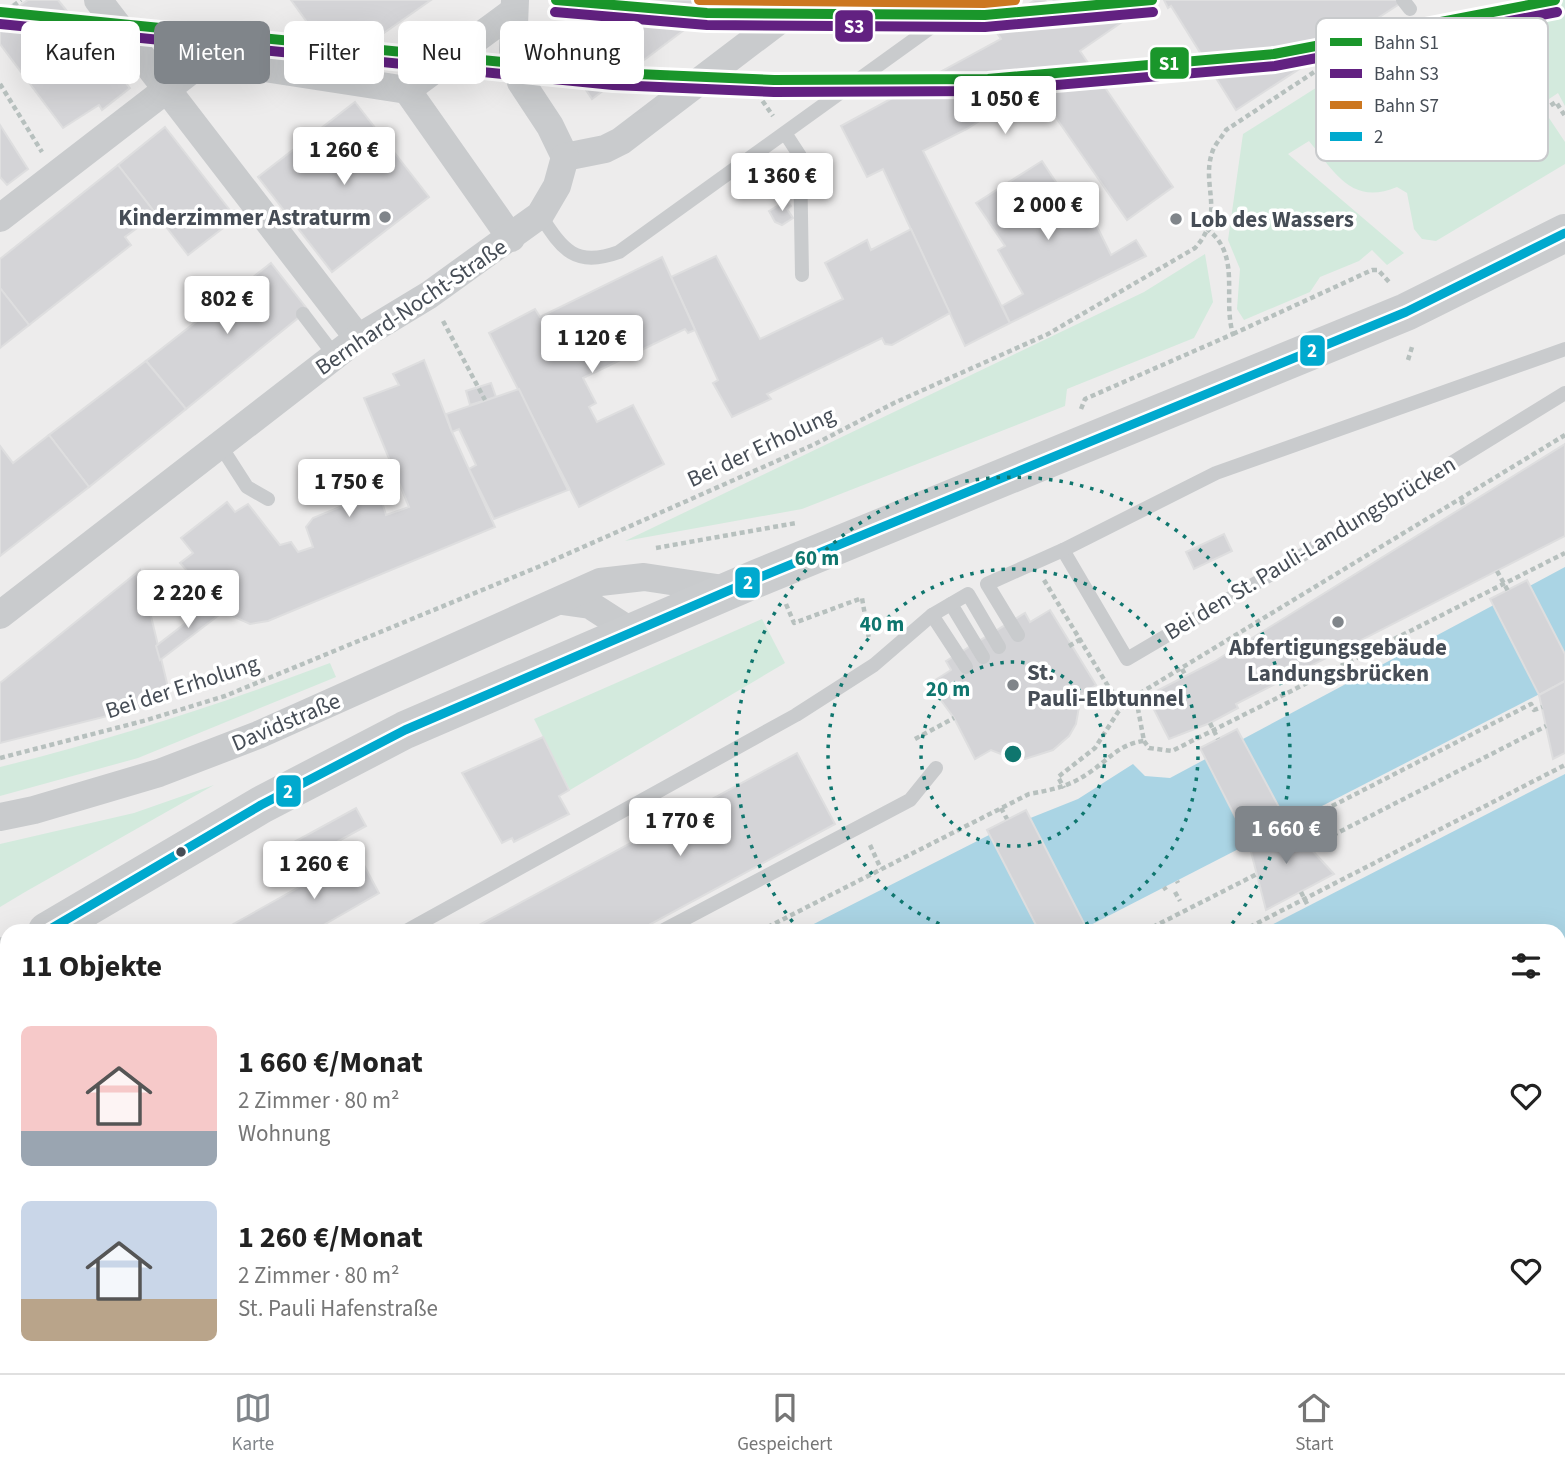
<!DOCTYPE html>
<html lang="de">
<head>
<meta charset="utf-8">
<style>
  body { margin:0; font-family:"Source Sans 3",sans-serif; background:#f2f2f2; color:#222; height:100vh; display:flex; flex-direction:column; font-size:26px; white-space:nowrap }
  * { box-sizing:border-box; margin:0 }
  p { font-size:23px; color:#767676 }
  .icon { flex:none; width:38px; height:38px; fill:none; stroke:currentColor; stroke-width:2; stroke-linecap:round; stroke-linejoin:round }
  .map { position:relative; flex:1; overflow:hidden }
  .panel { position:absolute; left:0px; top:924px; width:1566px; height:450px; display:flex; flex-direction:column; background:#fff; border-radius:21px 21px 0 0; box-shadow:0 7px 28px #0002 }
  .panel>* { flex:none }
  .guide { position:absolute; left:21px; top:21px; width:700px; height:63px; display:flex; gap:14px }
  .price { position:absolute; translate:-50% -60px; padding:0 16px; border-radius:7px; background:#fff; color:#222; font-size:23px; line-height:46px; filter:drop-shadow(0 2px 4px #0008) }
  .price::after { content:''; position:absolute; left:50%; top:42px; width:21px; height:16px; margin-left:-10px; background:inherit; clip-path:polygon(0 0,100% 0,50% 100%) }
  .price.current { background:#80858a; color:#fff }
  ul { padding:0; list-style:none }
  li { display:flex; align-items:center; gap:21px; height:175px; padding:0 21px }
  li span { display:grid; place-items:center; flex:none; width:196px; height:140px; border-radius:10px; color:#555 }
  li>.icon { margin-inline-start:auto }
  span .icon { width:84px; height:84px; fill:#fffc; stroke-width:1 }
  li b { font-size:30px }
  h2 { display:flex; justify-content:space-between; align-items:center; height:84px; padding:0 21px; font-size:30px }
  .pill { padding:0 24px; border-radius:10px; background:#fff; box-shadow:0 7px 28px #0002; font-size:24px; line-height:63px }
  .pill.current { background:#80858a; color:#fff }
  .menu { display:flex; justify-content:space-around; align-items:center; height:98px; border-top:2px solid #e0e0e0; background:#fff; font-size:19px; color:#767676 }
  .menu a { display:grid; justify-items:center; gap:4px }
  .menu .current { color:#80858a }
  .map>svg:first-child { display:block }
</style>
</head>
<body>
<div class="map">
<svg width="1565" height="1373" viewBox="0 0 1565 1373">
  <rect width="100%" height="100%" fill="#edecec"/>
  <!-- green -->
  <g fill="#d3eadd">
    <polygon points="1518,0 1565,0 1565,106 1558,93 1540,105 1519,75 1488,95 1461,52 1528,17"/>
    <path d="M1412,27l62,93 35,-21 19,31 21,-12 16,24v22l-129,77 -14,-2 -8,-10 -7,-36 -10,-6c-46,19 -62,-15 -88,-46l-21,13 116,99 -17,12 -15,-15 -13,11 -39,16 -10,15 -66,28 -7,-11 3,-40 -12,-29 15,-106z"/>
    <polygon points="1205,254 1213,302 1194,338 1067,389 1065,406 802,509 625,541 1144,292"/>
    <polygon points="762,619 785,663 570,790 534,719"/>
    <path d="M330,663l6,14 -198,81 -138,38v-29c113,-28 221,-63 330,-104z"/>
    <polygon points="214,785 25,892 0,907 0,844 134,813"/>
  </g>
  <!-- water -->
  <polygon fill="#aad4e4" points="1565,567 1565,1373 34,1373 43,1367 1559,1367 1559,931 800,931 993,833 1078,799 1133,764 1145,776 1170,778"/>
  <!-- pier -->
  <g fill="#edecec">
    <polygon points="1565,681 1565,774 1260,931 1079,931"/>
    <polygon points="268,1367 444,1367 433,1373 257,1373"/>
  </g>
  <!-- building -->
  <g fill="#d4d4d7" stroke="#dededf" stroke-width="2">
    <polygon points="28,0 58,0 130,88 102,110 99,105 63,128 0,44 0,13 16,2 19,6"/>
    <polygon points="291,0 431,0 338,65"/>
    <polygon points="605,0 724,0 592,99 576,75 593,61 569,26"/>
    <polygon points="1035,0 1045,0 1048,5 1055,0 1154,0 1080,51 1173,187 1127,220 1034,86 967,129 923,151 1010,323 965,346 883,169 867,177 841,126 1001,39 993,27"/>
    <polygon points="1164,0 1399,0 1401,3 1236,110 1171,6 1168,8"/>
    <polygon points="355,102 429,197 332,272 258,177"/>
    <polygon points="0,125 28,169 7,185 0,177"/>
    <polygon points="165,127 236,218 188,255 118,165"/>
    <polygon points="1042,161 1078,215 1088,208 1111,255 1136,240 1146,256 1010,323 1002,306 1023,294 998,250 1005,246 976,203"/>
    <polygon points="118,165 156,214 125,237 131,245 29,325 0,288 0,259"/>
    <polygon points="787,200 791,206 787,209 793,218 782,225 775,222 769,211"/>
    <polygon points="911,229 950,313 892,345 885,344 882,338 767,394 771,399 732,417 713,383 718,380 671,277 716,256 760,339 843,299 825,263 867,240 871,250"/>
    <polygon points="662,257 695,330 688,333 685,329 583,378 596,403 589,407 597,422 633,405 664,464 579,507 489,333 535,309 540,317"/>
    <polygon points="271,263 308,310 186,409 146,361"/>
    <polygon points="0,288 29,325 0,348"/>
    <polygon points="424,360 452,432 495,527 268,621 250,624 223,612 180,563 193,553 181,538 227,502 235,512 248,504 280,545 291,542 298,552 313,547 306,527 313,518 369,495 381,498 386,515 409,507 364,398 399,385 393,374"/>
    <polygon points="146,361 186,409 89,487 49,435"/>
    <polygon points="491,383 496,397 470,405 466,391"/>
    <polygon points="519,389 568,490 494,519 469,469 476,465 459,429 452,432 446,414"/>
    <polygon points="49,435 89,487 0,556 0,446 13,463"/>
    <polygon points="1565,444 1565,536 1236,704 1238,708 1210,723 1169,739 1147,696 1215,661"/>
    <polygon points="1224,534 1232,551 1194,569 1186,552"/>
    <polygon points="140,570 171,700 0,743 0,683"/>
    <polygon points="1527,580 1565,654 1565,681 1539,695 1490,599"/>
    <polygon points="213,602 223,612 160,660 156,646"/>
    <polygon points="1050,610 1096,685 1081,695 1076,724 1069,736 1053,750 1025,759 1011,758 991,750 975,759 954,718 929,684 951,670 946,661 1025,613 1030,622"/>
    <polygon points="1565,681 1565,753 1553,759 1539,695"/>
    <polygon points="1237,729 1288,824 1249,844 1200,748"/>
    <polygon points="543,737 569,790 559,796 569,814 514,842 512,838 502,843 462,773"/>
    <polygon points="797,753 835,824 638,931 468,931"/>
    <polygon points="356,808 366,826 275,876 265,858"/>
    <polygon points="1026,810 1086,927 1078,931 1039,931 987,830"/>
    <polygon points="1288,824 1334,874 1266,910 1249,844"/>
    <polygon points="358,854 379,893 313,931 221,931"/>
    <polygon points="7,1057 7,1132 0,1136 0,1058"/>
    <polygon points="7,1296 7,1327 4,1329 0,1323 0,1301"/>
  </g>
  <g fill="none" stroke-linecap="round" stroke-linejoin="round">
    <!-- path -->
    <g stroke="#b7c0be" stroke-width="4.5" stroke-dasharray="5 3.5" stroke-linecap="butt">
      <polyline points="0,16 21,0"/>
      <polyline points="1427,22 1436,30 1480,104 1516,80 1539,113 1556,102 1565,116"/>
      <polyline points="748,80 773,116"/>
      <polyline points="0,84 42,152"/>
      <polyline points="443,321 485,400"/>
      <polyline points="1233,334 1372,270 1378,270 1390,283"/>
      <polyline points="1408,360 1412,347"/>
      <path d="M1081,409l4,-10 148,-65c-11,-36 9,-79 -26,-105"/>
      <polyline points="342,500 345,505"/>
      <polyline points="1461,500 1464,507"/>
      <polyline points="656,548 796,523"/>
      <polyline points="1497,571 1508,591"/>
      <polyline points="1044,580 1111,691 1132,698 1118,712 1095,748 1058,777 1064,788"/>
      <polyline points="786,604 794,623 862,598 869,639"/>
      <polyline points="1069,646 1081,639"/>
      <polyline points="1182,669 1186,676"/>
      <polyline points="1210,723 1218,739"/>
      <polyline points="915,739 954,718"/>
      <polyline points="1144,741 1149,748 1172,751 1565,553"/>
      <path d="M0,758l147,-38 78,-24 313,-129 277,-123 79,-41 154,-69 147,-86c31,-34 6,-62 17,-95 2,-8 10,-16 14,-23l166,-109"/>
      <polyline points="1001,808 1007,819"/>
      <polyline points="1295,832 1302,828 1299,823 1531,704 1534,710 1542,707"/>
      <polyline points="1298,835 1304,833"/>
      <polyline points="870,845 881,869"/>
      <polyline points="1310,847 1546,726"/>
      <polyline points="1177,881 1178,883"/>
      <polyline points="1164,887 1166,890"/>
      <polyline points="1175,892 1180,901"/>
      <polyline points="1301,892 1308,906"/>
      <path d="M760,931l269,-137c22,-4 39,-7 58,-20 21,-13 31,-30 57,-33l-6,-32 -6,-11 433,-263"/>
      <polyline points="1145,931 1257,874"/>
      <polyline points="1242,931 1565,765"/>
      <polyline points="300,1367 304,1373"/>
      <polyline points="308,1373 317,1367"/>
      <polyline points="317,1373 369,1373 381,1367"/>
      <polyline points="407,1373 418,1367"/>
    </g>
    <!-- lane -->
    <g stroke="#c9cbcd" stroke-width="14">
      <polyline points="1403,0 1410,9"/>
      <polyline points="785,133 800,156 802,275"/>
      <path d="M540,215c23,35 35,53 79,37l350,-252"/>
      <polyline points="303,314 335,356"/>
      <polyline points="220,445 247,487 268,499"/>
      <polyline points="1063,550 1127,659 1273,573 1565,393"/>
      <polyline points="951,604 983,657"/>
      <polyline points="932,615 966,667"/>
      <polyline points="1018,635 987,584 1063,550 1216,473 1565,349"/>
      <polyline points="406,931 796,715 874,665 932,615 968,594 999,647"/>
      <polyline points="662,931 910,800 936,768"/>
      <polyline points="0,1155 7,1150"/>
      <polyline points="0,1265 7,1260"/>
    </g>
    <!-- street -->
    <g stroke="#c9cbcd" stroke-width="28">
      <polyline points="98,0 358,338"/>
      <polyline points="515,0 513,50 521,82 550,126 565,157"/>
      <polyline points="407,90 511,238"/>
      <polyline points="565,157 605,149 621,141 806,0"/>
      <polyline points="0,218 206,59 407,90 514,11"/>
      <polyline points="562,601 590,605 632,632"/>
      <polyline points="0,615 358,338 429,295 540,215 557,186 565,157"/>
      <polyline points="0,817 34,810 159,773 258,735 600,582 644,577 730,590"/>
    </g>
    <!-- secondary -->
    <g stroke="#caccce" stroke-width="38">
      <polyline points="47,931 261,805 405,730 758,578 1406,312 1565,233"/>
      <polyline points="0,959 7,955"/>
    </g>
    <!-- bus-1 casing -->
    <g stroke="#fff" stroke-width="14">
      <polyline id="bus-1" points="47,931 261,805 405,730 758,578 1406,312 1565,233"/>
    </g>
    <!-- bus-1 -->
    <use href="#bus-1" stroke="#00a9ce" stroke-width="9"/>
    <!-- rail-1 casing -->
    <g stroke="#fff" stroke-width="16">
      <g id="rail-1">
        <polyline points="556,0 707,13 985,15 1152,0"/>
        <polyline points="0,12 614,73 774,80 988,79 1274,54 1555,0"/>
      </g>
    </g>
    <!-- rail-2 casing -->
    <g stroke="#fff" stroke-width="16">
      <g id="rail-2">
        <polyline points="555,12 707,25 985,27 1153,12"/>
        <polyline points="0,24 613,85 774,92 988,91 1275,66 1557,12"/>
      </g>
    </g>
    <!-- rail-3 casing -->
    <g stroke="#fff" stroke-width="16">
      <polyline id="rail-3" points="699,0 984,3 1015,0"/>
    </g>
    <!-- rail-1 -->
    <use href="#rail-1" stroke="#1a962b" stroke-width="10"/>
    <!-- rail-2 -->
    <use href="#rail-2" stroke="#622181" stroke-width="10"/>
    <!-- rail-3 -->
    <use href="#rail-3" stroke="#cc7720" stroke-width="10"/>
  </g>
  <!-- distance rings -->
  <g fill="none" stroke="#0f766e" stroke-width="3.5" stroke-dasharray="3.5 7">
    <circle cx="1013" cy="754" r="92"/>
    <path d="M959 931A185 185 0 1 1 1067 931"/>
    <path d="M799 930A277 277 0 1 1 1227 930"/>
  </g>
  <!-- markers -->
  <g fill="#80858a" stroke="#fff" stroke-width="2.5">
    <circle cx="385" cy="217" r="7"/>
    <circle cx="1176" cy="219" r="7"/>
    <circle cx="1338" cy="622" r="7"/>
    <circle cx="1013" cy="685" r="7"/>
  </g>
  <circle fill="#464d56" stroke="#fff" stroke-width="2.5" cx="181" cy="852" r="6"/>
  <g text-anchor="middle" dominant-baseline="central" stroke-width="7" stroke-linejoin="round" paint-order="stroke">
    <!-- poi labels -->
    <g font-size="23" font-weight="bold" fill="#464d56" stroke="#fff" text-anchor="start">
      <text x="371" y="217" text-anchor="end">Kinderzimmer Astraturm</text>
      <text x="1190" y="219">Lob des Wassers</text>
      <text x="1338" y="647" text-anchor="middle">Abfertigungsgebäude<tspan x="1338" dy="26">Landungsbrücken</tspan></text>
      <text x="1027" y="672">St.<tspan x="1027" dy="26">Pauli-Elbtunnel</tspan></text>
    </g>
    <!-- street labels -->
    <g font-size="23" fill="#464d56" stroke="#fff">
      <text transform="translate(411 307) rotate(-34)">Bernhard-Nocht-Straße</text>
      <text transform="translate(761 447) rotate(-25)">Bei der Erholung</text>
      <text transform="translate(1310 548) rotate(-31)">Bei den St. Pauli-Landungsbrücken</text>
      <text transform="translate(182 687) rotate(-18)">Bei der Erholung</text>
      <text transform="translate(286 722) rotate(-23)">Davidstraße</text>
    </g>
  </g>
  <!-- legend -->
  <rect x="1316" y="18" width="232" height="143" rx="10" fill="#fff" stroke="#c8cacc" stroke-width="2"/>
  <rect x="1330" y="38" width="32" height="8" fill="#1a962b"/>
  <rect x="1330" y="69" width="32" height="9" fill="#622181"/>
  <rect x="1330" y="101" width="32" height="8" fill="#cc7720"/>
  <rect x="1330" y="132" width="32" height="9" fill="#00a9ce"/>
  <g font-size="19" fill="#464d56">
    <text x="1374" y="49">Bahn S1</text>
    <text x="1374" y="80">Bahn S3</text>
    <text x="1374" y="112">Bahn S7</text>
    <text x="1374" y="143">2</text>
  </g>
  <circle cx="1013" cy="754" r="10" fill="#0f766e" stroke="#fff" stroke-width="3.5"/>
  <g font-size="21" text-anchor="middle" font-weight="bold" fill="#0f766e" stroke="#fff" stroke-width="7" stroke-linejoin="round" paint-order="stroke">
    <text x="817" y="565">60 m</text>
    <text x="882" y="631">40 m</text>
    <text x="948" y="696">20 m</text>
  </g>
  <g stroke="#fff" stroke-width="2.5">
    <rect x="834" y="9" width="40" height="34" rx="7" fill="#622181"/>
    <rect x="1149" y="46" width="41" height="34" rx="7" fill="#1a962b"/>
    <rect x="1299" y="334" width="27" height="33" rx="7" fill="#00a9ce"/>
    <rect x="734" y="566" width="27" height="33" rx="7" fill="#00a9ce"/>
    <rect x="275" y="774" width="27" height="34" rx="7" fill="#00a9ce"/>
  </g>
  <g font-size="19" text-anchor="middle" font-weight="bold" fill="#fff">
    <text x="854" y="33">S3</text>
    <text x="1169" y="70">S1</text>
    <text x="1312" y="357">2</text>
    <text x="748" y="589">2</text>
    <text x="288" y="798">2</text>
  </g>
</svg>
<b class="price" style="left:1005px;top:136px">1 050 €</b>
<b class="price" style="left:344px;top:187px">1 260 €</b>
<b class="price" style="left:782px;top:213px">1 360 €</b>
<b class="price" style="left:1048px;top:242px">2 000 €</b>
<b class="price" style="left:227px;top:336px">802 €</b>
<b class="price" style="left:592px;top:375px">1 120 €</b>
<b class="price" style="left:349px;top:519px">1 750 €</b>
<b class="price" style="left:188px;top:630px">2 220 €</b>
<b class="price" style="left:680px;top:858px">1 770 €</b>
<b class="price current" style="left:1286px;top:866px">1 660 €</b>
<b class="price" style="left:314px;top:901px">1 260 €</b>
<div class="guide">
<a class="pill">Kaufen</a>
<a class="pill current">Mieten</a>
<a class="pill">Filter</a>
<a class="pill">Neu</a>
<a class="pill">Wohnung</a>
</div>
<section class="panel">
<h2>11 Objekte<svg class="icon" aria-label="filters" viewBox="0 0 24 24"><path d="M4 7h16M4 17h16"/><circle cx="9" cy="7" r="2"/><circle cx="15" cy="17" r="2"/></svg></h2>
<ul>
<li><span style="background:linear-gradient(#f6c9c9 75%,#9aa5b1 0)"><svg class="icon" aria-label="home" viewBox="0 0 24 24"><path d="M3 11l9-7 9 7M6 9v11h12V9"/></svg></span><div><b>1 660 €/Monat</b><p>2 Zimmer · 80 m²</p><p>Wohnung</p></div><svg class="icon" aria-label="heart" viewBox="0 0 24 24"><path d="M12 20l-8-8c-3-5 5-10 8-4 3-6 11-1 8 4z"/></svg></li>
<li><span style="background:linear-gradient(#c9d6e8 70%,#b9a48a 0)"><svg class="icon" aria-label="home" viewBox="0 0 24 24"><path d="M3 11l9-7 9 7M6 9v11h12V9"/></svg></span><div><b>1 260 €/Monat</b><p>2 Zimmer · 80 m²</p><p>St. Pauli Hafenstraße</p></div><svg class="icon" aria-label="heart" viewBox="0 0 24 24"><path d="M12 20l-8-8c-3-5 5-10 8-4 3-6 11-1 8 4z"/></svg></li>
</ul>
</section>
</div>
<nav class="menu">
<a class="current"><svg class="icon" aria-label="map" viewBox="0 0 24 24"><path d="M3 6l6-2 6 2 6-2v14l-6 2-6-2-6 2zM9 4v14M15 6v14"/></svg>Karte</a>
<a><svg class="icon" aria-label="saved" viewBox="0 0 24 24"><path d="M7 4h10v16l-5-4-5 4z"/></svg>Gespeichert</a>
<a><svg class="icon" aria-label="home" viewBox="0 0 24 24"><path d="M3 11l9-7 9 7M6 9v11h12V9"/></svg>Start</a>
</nav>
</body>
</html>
